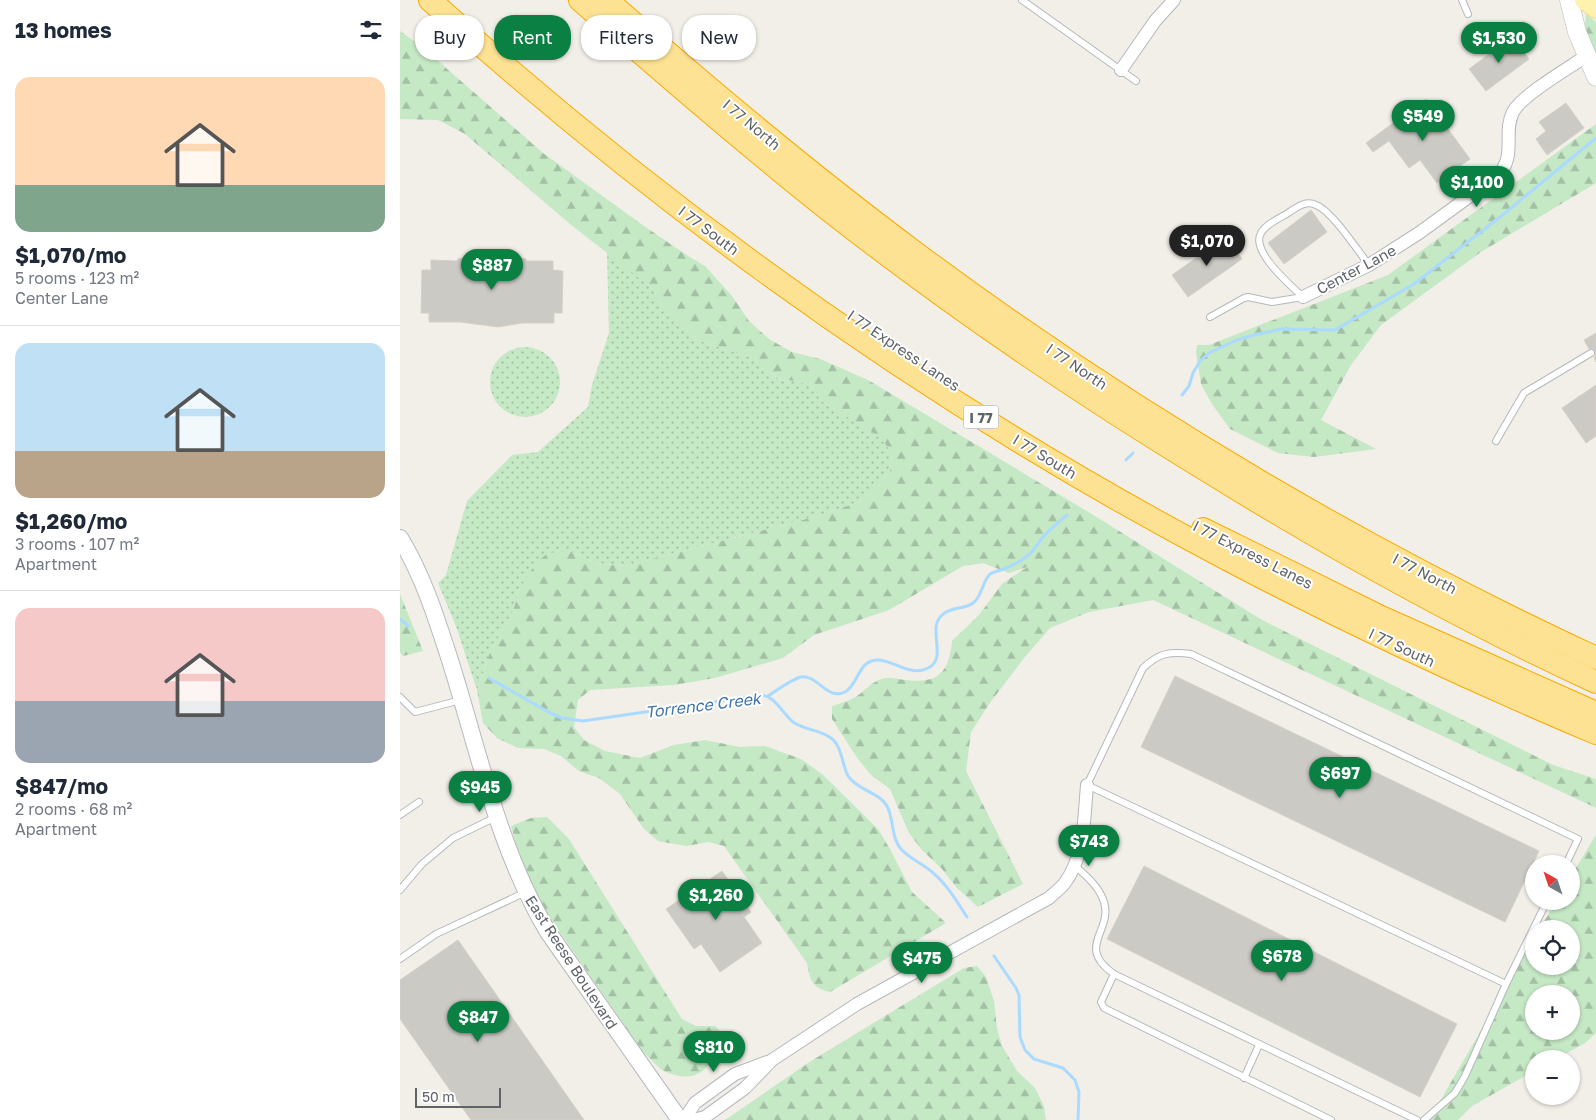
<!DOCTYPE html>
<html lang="en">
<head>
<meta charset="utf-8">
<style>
  body { margin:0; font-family:"Golos Text",sans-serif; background:#f2f2f3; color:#1f2937; height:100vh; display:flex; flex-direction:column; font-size:19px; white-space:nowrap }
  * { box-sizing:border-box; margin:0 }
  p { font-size:16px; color:#747a83 }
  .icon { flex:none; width:28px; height:28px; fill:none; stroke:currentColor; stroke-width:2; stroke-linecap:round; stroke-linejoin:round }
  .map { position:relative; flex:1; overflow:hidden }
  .details { display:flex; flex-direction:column; background:#fff; width:400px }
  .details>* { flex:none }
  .guide { position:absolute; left:15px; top:15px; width:475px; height:45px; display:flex; gap:10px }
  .needle { width:32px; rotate:320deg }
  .fabs { position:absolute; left:1125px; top:855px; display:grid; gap:10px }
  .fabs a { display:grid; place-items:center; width:55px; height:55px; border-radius:50%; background:#fff; box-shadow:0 1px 4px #0004; font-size:25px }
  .scale { position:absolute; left:15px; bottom:12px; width:86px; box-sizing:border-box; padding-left:5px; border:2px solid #5f6368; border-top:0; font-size:14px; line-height:18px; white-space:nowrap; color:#5f6368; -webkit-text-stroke:4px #fff; paint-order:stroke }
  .price { position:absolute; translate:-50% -42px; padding:0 11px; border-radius:18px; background:#0b8043; color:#fff; font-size:16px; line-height:32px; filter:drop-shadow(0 1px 2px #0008) }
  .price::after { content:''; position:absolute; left:50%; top:30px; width:15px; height:11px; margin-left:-8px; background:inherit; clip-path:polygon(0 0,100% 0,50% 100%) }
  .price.current { background:#222; color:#fff }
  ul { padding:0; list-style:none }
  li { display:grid; align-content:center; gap:10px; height:265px; padding:0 15px }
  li+li { border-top:1px solid #e0e1e3 }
  li span { display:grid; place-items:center; height:155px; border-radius:15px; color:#555 }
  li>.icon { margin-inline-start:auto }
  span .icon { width:90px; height:90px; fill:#fffc; stroke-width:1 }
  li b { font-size:21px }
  h2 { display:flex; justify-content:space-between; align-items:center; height:60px; padding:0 15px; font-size:21px }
  .tag { padding:0 18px; border-radius:20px; background:#fff; box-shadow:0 1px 4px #0004; font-size:18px; line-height:45px }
  .tag.current { background:#0b8043; color:#fff }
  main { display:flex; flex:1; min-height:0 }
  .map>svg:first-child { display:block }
</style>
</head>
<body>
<main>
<section class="details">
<h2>13 homes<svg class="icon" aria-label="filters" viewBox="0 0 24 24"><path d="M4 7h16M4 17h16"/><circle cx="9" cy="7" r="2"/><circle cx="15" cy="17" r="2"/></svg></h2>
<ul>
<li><span style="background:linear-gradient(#ffd9b3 70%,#7fa58c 0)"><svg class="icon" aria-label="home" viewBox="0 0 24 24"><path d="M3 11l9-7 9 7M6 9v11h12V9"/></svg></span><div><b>$1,070/mo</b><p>5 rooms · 123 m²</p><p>Center Lane</p></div></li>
<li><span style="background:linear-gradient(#bfe0f5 70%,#b9a48a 0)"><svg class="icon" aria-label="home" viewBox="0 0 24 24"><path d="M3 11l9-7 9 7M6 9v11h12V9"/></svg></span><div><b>$1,260/mo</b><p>3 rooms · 107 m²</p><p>Apartment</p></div></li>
<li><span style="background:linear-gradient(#f6c9c9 60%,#9aa5b1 0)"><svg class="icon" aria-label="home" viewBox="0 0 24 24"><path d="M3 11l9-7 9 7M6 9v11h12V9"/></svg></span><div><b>$847/mo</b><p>2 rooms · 68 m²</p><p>Apartment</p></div></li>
</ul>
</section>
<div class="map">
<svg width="1196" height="1120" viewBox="0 0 1196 1120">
  <defs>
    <pattern id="grass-dots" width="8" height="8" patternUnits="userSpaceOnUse" patternTransform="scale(1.25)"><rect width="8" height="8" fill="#c5e8c5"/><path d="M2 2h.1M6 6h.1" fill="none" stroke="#a3c0a4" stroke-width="1.8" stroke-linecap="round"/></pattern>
    <pattern id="forest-firs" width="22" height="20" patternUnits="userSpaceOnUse" patternTransform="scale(1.25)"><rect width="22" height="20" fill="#c5e8c5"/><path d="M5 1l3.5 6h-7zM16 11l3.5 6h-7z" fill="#a3c0a4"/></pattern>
  </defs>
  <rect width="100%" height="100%" fill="#f1efe8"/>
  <!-- grass -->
  <g fill="url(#grass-dots)">
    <polygon points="207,252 252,288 259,302 297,340 353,358 364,369 381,380 398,381 414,387 422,401 480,437 492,453 490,472 476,488 459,502 418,516 225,566 195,563 170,551 120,588 112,614 90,652 77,690 57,629 38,583 46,575 67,501 112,455 138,452 188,407 192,385 209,333"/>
    <circle cx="125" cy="382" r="35"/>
  </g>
  <!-- forest -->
  <g fill="url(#forest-firs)" fill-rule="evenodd">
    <polygon points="1186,14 1196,22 1196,60 1185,27"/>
    <path d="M0,31l21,15 122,107 101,73 44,30 17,10 27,30 17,25 20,18 23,13 28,7 48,21 222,133 172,107 291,145 43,14v29l-443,-208 -64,12 -39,16 -26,30 -35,46 -18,28 -5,39 57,113 -45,23 -21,-19 -15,-19 -20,-19 -13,-17 -19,-44 -19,-14 -13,-16 -26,-40v-13c9,-3 18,-5 25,-10 10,-7 13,-13 25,-17 7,-3 16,0 23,1 33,4 44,-7 47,-39l27,-26 23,-31 25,-17 -18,6 -26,-10 -20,3 -74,44 -75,25 -31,23 -68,20 -41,7 -84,5 -12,10 -4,27 10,13 21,11 35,7 34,-13 31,-5 35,7 25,-1 36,13 21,15 56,55 13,22 21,41 34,31 -116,69c-18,-4 -20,-12 -23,-29l-83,-117 -15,-4 -23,4 -28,-5 -14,-12 -24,-35 -21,-16 -20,-7 -18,-15 -17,-7 -26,-1 -21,-10 -14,-15 -6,-33 13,-38 22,-38 8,-26 16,-25 12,-10 22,-2 25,12 30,3 193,-50 41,-14 17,-14 14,-16 2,-19 -12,-16 -58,-36 -9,-14 -15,-6 -16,-1 -18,-11 -11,-11 -56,-18 -38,-38 -7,-14 -82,-64 -105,-90 -27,-14 -38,-1z"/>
    <polygon points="1196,124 1196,183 1081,252 981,325 951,365 921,420 976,449 914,457 878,453 830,429 812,404 801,384 796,353 797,345 809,345 988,275"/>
    <polygon points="0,594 23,651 3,656 0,652"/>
    <path d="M147,817l22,22 113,180 14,7h19l9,10c-7,23 -22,47 -49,39 -3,-1 -8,-2 -11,-4 -8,-5 -14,-13 -21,-19l-102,-147 -19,-41 -11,-38 20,-8z"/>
    <path d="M1196,835v198l-11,10 -29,16h-22v12l-62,35 -14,14h-29l105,-181v27h37v-37h-31l16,-28h15v-25zM1134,994h37v37h-37z"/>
    <polygon points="577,966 586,977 594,1001 597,1028 602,1046 617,1071 635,1088 644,1106 646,1120 325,1120 411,1061 564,968"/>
  </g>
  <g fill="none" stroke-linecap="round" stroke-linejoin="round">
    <!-- stream -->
    <g stroke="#aadaff" stroke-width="3">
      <polyline points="782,395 789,386 793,373 800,361 809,353 837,340 854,335 881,329 935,330 1014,284 1100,217 1196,138"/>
      <polyline points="726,460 733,453"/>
      <polyline points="0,619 8,626"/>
      <path d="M89,678l63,36 10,4 21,3 179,-26c14,2 20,18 31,27 11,8 28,8 38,16 11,8 11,27 17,38 9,14 31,16 39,30 7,13 4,32 14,43 9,10 22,15 31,23 15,12 25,30 35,45"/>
      <path d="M368,696c8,-5 24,-17 33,-19 16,-3 26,24 44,15 14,-8 13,-33 34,-32 14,1 29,14 44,10 29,-8 2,-40 19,-55 9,-9 22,-5 31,-12 9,-6 9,-21 17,-29 4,-3 9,-3 14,-5 7,-3 17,-8 23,-13 7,-5 12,-14 17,-20 7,-8 15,-14 23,-21"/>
      <polyline points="594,956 616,988 619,995 620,1037 625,1050 634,1059 663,1068 675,1080 679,1092 678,1120"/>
    </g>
  </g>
  <!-- building -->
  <g fill="#cccac5" stroke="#d6d1c6">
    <polygon points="1112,37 1129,59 1086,91 1069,69"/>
    <polygon points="1026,99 1070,159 1037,183 1020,160 1009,168 989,141 973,152 966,143"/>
    <polygon points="1166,103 1184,128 1147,155 1136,139 1146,131 1139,122"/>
    <polygon points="911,210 927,232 884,264 868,243"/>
    <polygon points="826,237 842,259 788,297 772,275"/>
    <polygon points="84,254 112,257 126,259 126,261 153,261 153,270 163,271 162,313 154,313 154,323 122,323 98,327 60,322 29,322 29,313 21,313 22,270 31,270 31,260 57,261 58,259"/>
    <polygon points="1196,333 1196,362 1194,357 1196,355 1195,351 1193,348 1189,349 1184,340"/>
    <polygon points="1196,385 1196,436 1186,443 1162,408"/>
    <polygon points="775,676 1139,851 1105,922 741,747"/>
    <polygon points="744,866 1057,1024 1020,1097 707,939"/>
    <polygon points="322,871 351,912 344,917 362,943 320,972 301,944 294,949 266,909"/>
    <polygon points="58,940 184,1120 71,1120 0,1019 0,980"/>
  </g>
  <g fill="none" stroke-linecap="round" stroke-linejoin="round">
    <!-- service casing -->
    <g stroke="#b5b8bc" stroke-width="8">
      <g id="service">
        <polyline points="622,0 736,81"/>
        <polyline points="1062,0 1068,14"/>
        <path d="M903,297c-12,-11 -53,-46 -42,-64 5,-9 19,-15 27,-20 9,-6 18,-13 28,-8 16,6 42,46 53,60"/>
        <polyline points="810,317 844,298 848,297 872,302 903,297"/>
        <polyline points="1096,441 1124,393 1191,353"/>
        <polyline points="0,697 15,712 61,700"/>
        <polyline points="0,815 19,802"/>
        <path d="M675,866c11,10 24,20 29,36 9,29 -29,45 10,72l-13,28 3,6 227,112"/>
        <polyline points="0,890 22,864 53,838 96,817"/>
        <path d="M1147,901l-41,83 -419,-199 56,-117c16,-15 27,-17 48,-14l387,185 -12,25"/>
        <polyline points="0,959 36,934 126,892"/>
        <polyline points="714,974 1017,1120"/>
        <polyline points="844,1078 859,1045"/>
        <polyline points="1024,1120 1055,1093 1065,1076 1106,984"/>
      </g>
    </g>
    <!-- minor casing -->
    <g stroke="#b5b8bc" stroke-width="14">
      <g id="minor">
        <polyline points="721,70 755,21 774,0"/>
        <path d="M903,297l66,-32 50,-32 77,-56c22,-20 6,-43 17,-65 9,-17 56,-44 73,-56"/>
        <polyline points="284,1120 295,1103 335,1074 367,1062"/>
        <path d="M293,1120l12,-3 40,-29 27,-28 85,-56 192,-106c5,-5 11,-9 15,-14 21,-27 20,-66 23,-99"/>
      </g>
    </g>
    <!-- tertiary casing -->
    <g stroke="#b5b8bc" stroke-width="18">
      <path id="tertiary" d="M0,538c22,36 35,76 48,116 30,93 49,193 100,278l132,188"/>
    </g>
    <!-- secondary casing -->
    <g stroke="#b6babf" stroke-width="19">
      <polyline id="secondary" points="1169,0 1177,32 1196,77"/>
    </g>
    <!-- primary casing -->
    <g stroke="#f2c960" stroke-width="21">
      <polyline id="primary" points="1185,0 1196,8"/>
    </g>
    <!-- motorway casing -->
    <g stroke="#f9ab00" stroke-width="24">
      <g id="motorway">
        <path d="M30,0c241,217 507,407 795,558 121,64 245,122 371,175"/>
        <path d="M180,0c82,72 164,143 250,211 120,94 246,180 376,259 126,78 255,150 390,212"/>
        <path d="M207,0c99,87 200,172 306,251 213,159 442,295 683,407"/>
        <polyline points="803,529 981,617 1196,713"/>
      </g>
    </g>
    <!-- service -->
    <use href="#service" stroke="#fff" stroke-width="6"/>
    <!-- minor -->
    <use href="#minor" stroke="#fff" stroke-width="12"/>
    <!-- tertiary -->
    <use href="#tertiary" stroke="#fff" stroke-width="16"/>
    <!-- secondary -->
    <use href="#secondary" stroke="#fff" stroke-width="18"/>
    <!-- primary -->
    <use href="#primary" stroke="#fff2af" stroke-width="20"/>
    <!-- motorway -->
    <use href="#motorway" stroke="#fde293" stroke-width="22"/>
  </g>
  <g text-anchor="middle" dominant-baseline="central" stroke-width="4" stroke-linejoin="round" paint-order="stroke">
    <!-- shield labels -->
    <rect fill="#fff" stroke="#8f9295" stroke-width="1" x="563.5" y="405.5" width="35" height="23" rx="4"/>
    <g font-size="14" font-weight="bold" fill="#5f6368">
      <text x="581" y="417">I 77</text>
    </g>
    <!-- street labels -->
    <g font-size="15" fill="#5f6368" stroke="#fff">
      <text transform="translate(352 124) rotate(40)">I 77 North</text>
      <text transform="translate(309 230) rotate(37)">I 77 South</text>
      <text transform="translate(956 269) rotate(-28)">Center Lane</text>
      <text transform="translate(504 350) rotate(34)">I 77 Express Lanes</text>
      <text transform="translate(677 366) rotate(34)">I 77 North</text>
      <text transform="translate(645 456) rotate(31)">I 77 South</text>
      <text transform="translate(853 554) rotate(27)">I 77 Express Lanes</text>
      <text transform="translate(1025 573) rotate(28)">I 77 North</text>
      <text transform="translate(1002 647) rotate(25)">I 77 South</text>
      <text transform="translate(172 962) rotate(57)">East Reese Boulevard</text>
    </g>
    <!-- water labels -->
    <g font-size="16" font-style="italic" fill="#4174aa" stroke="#fff">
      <text transform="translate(303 705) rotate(-7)">Torrence Creek</text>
    </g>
  </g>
</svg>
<div class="fabs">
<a><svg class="needle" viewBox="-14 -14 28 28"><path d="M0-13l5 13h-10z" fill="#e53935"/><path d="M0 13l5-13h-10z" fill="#747a83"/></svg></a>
<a><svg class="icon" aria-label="locate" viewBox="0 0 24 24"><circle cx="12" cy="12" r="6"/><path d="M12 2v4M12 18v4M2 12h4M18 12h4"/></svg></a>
<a>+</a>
<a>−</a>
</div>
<div class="scale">50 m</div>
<b class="price" style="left:1099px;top:64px">$1,530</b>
<b class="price" style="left:1023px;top:142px">$549</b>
<b class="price" style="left:1077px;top:208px">$1,100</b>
<b class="price current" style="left:807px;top:267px">$1,070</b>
<b class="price" style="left:92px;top:291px">$887</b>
<b class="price" style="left:940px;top:799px">$697</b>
<b class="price" style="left:80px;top:813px">$945</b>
<b class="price" style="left:689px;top:867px">$743</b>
<b class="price" style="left:316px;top:921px">$1,260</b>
<b class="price" style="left:882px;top:982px">$678</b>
<b class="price" style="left:522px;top:984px">$475</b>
<b class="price" style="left:78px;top:1043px">$847</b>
<b class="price" style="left:314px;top:1073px">$810</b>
<div class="guide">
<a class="tag">Buy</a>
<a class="tag current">Rent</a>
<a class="tag">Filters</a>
<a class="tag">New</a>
</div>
</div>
</main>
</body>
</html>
